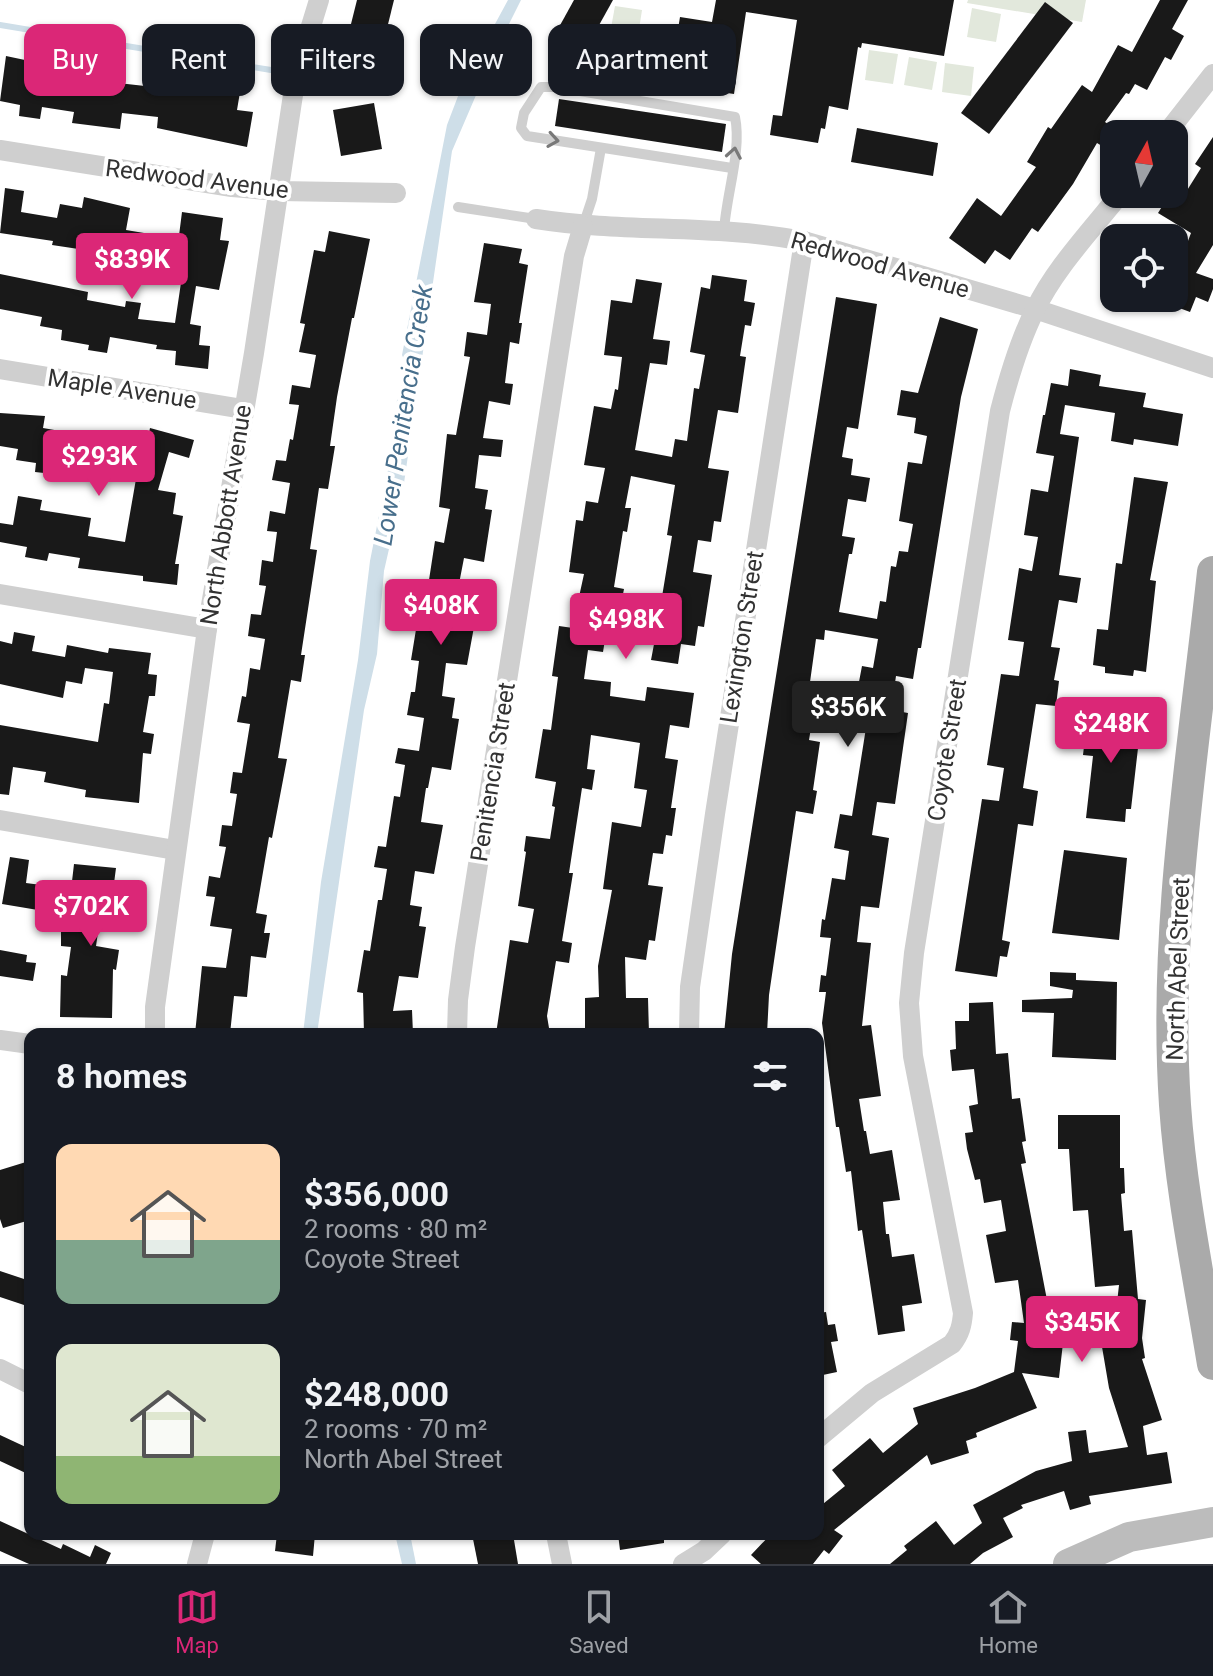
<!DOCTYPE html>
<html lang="en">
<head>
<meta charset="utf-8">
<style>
  body { margin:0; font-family:Roboto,sans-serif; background:#242831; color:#f1f3f6; height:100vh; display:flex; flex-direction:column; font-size:30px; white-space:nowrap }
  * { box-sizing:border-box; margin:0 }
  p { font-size:26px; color:#9ea1a6 }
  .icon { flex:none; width:44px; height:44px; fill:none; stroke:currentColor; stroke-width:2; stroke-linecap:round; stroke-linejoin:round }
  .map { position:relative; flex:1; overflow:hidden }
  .panel { position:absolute; left:24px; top:1028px; width:800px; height:512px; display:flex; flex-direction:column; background:#171b24; border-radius:16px; box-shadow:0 2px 6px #0004 }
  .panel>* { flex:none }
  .guide { position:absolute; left:24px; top:24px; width:800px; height:72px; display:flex; gap:16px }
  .needle { width:52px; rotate:8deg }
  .controls { position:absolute; left:1100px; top:120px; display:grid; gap:16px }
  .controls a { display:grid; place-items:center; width:88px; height:88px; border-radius:16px; background:#171b24; box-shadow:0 2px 6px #0004; font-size:40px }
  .price { position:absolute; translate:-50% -68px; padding:0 18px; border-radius:8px; background:#db2777; color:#fff; font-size:26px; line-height:52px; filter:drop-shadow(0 2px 4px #0008) }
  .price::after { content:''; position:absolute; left:50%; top:48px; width:24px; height:18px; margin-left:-12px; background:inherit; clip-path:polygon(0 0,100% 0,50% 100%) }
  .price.selected { background:#222; color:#fff }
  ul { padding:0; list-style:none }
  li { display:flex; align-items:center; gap:24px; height:200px; padding:0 32px }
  li span { display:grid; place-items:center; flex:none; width:224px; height:160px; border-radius:16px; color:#555 }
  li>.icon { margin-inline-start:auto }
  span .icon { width:96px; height:96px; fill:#fffc; stroke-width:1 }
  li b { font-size:34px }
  h2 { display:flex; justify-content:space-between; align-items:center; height:96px; padding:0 32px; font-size:34px }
  .pill { padding:0 28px; border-radius:16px; background:#171b24; box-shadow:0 2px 6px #0004; font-size:28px; line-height:72px }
  .pill.selected { background:#db2777; color:#fff }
  .dock { display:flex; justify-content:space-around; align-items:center; height:112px; border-top:2px solid #363941; background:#171b24; font-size:22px; color:#9ea1a6 }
  .dock a { display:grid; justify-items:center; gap:4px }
  .dock .selected { color:#db2777 }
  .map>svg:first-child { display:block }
</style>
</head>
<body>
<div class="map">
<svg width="1213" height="1564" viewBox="0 0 1213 1564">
  <rect width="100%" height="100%" fill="#fff"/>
  <!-- green -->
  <g fill="#e2e8dc">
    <polygon points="968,0 1086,0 1082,22 967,3"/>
    <polygon points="615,6 642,10 635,55 607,50"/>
    <polygon points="972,8 1001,14 996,42 967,37"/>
    <polygon points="869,50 898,54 893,84 865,80"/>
    <polygon points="909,57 937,62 932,90 904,85"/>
    <polygon points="945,63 974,67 971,96 942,92"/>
  </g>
  <!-- water -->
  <g fill="#cedee8">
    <polygon points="508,0 521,0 492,58 452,151 404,483 384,571 377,654 364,710 317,1034 303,1034 321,882 358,660 370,561 392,450 397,400 407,366 402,355 447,125 463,83"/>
    <polygon points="395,1534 410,1534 416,1564 402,1564"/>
  </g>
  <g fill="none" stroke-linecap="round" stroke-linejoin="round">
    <!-- stream -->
    <polyline stroke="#cedee8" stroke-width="6" points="0,25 271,70"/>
  </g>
  <!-- building -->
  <g fill="#191919">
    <polygon points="357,0 394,0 372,89 337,80"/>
    <polygon points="574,0 613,0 578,63 548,47"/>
    <polygon points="716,0 954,0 944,56 862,43 861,48 858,47 848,110 829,106 825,129 821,128 818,143 770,135 773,115 782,116 797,20 746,12 734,94 669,84 680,17 712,22"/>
    <polygon points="1160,0 1188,0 1172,29 1184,36 1171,60 1165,57 1147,90 1135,84 1129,94 1126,93 1105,122 1114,128 1102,146 1097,143 1073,184 1038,232 1032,228 1010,260 995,250 985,264 949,238 977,198 1001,216 1036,167 1027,162 1048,127 1051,129 1082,85 1092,92 1118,45 1132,52"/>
    <polygon points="1045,2 1073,23 989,134 961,113"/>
    <polygon points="6,56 82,72 82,66 102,70 100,81 163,88 164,84 213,92 214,88 240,92 237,110 253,112 247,147 157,128 158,117 122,113 120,129 72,123 74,112 42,107 40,119 19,116 20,105 0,101"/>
    <polygon points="559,99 726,124 722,152 555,126"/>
    <polygon points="374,103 382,149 341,156 333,110"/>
    <polygon points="857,128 938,143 933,176 851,162"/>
    <polygon points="1213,137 1213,245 1196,273 1213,279 1213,289 1208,302 1196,297 1190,312 1174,306 1174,278 1191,233 1158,213 1170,194 1181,200 1201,168 1195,164"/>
    <polygon points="5,188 24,191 21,212 57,218 60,204 82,208 84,197 130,208 126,230 150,234 145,259 52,245 53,241 0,233"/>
    <polygon points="182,212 223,218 220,240 229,241 219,290 196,286 190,324 201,326 199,345 210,346 208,369 175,365 176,351 156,349 157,345 110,337 107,353 88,350 89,345 61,340 62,330 40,326 42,317 0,309 0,274 88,292 87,300 125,307 126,301 141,303 138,319 175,323 182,276 174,275"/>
    <polygon points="329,231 370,239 354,318 352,318 337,397 330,446 335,446 328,489 319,488 310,549 317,550 301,655 305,655 301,682 291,680 278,758 287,759 272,838 269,837 256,913 267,915 264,933 270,933 266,958 251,956 247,997 234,996 230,1034 195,1034 202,966 226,968 232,929 210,926 215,897 206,896 209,876 220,878 226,847 219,846 222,825 232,826 237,794 230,793 233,772 242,773 250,724 237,722 242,696 246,697 250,668 260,670 265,639 248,636 251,614 261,615 266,586 259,585 262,560 273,562 277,532 267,531 270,511 285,514 290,483 272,480 276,460 286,461 290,439 293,440 299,405 289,404 292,385 310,388 316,355 299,352 305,324 300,323 314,250 325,252"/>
    <polygon points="484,243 522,249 519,263 528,265 519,323 522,323 519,344 510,342 505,383 513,384 510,405 489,401 483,438 503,440 501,457 479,455 475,488 488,490 485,509 492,510 484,562 464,558 458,589 455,613 476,616 467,665 446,663 442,696 455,698 452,718 459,719 451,770 432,767 428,788 426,788 421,822 443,825 434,874 415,871 410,905 422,907 419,926 426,927 418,978 399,976 393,1011 412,1010 413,1034 364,1034 363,993 357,992 364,950 370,951 378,900 382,900 387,869 374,867 378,846 386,847 394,796 400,797 405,765 395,763 398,748 419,751 424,718 407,715 411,692 415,692 419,661 411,660 420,605 425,606 435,541 444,543 450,509 439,507 447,434 456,435 470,357 464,356 467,332 487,335 491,304 474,302"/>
    <polygon points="712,275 747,280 744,301 755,303 751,326 745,325 740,356 746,357 738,413 718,410 708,468 729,471 721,522 714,521 711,542 698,540 693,572 712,575 704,627 698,626 695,646 681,644 678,664 651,660 655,639 649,638 654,614 659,615 672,536 667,535 675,485 631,476 625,508 631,508 627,532 623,531 614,587 624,589 621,604 611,603 603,652 588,650 584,679 611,682 610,696 645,701 647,687 694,693 689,728 670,725 665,758 678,760 671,808 676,808 672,836 666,835 663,854 653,853 648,885 663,887 655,941 649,940 646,960 625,957 626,998 648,998 649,1034 585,1034 585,998 599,997 598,966 612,890 603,889 612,822 641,827 647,790 634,788 640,743 591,735 587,769 595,770 592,790 582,788 569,873 573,873 562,941 572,943 569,963 556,961 547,1016 550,1034 496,1034 510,940 528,943 534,909 518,906 526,852 524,851 526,836 550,839 555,807 552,806 556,782 535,778 543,729 551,730 558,677 552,676 559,626 580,629 585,598 579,597 584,574 569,572 576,520 583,521 586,501 598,503 605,468 584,465 594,406 611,409 615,389 618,390 622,357 604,355 611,300 632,303 636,279 662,283 653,339 670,341 667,365 650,363 635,450 672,457 675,439 687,441 694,388 699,389 705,355 690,352 701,287 710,289"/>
    <polygon points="836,297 877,304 858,429 847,427 842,457 853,459 851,475 870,478 866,502 848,499 842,536 855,538 852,554 849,554 839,612 877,619 880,601 886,602 891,566 896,567 899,551 908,552 913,524 899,521 908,462 922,464 927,436 914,433 916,418 897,415 901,390 918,393 940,317 978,329 961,397 921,648 918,648 913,679 896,676 891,710 908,713 895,804 877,802 872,835 889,838 879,908 861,906 857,942 871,943 862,1026 871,1025 881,1096 859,1099 864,1131 866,1131 870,1154 892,1150 900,1200 883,1202 886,1234 889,1234 892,1257 914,1254 922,1303 902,1306 905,1331 878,1335 862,1230 858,1231 851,1171 846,1172 839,1127 836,1127 822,1023 826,992 819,992 821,975 826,976 831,938 820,937 822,919 825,920 832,878 845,880 849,851 834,848 840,814 852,816 872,690 858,687 862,666 873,668 878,639 825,630 824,640 816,639 810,682 818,684 809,740 820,742 813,790 817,791 813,814 796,811 769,995 767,1034 724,1034 732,954"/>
    <polygon points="1070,369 1101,375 1099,386 1146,393 1143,407 1183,414 1178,446 1134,439 1133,445 1111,441 1115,413 1065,405 1060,434 1079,437 1059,575 1081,578 1077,603 1059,600 1051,647 1060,648 1054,680 1059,681 1056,706 1036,704 1023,788 1038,791 1033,826 1018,824 1002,940 1010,942 1007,957 1000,956 997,977 955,971 982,799 999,801 1004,768 987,765 1001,674 1019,676 1024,642 1008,640 1019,568 1032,571 1038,537 1024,535 1031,489 1048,492 1054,456 1036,453 1043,415 1045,415 1051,383 1068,386"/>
    <polygon points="0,413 45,416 43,428 100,438 101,430 148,437 150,428 194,440 189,458 169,452 158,490 176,493 173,514 183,516 175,564 179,564 177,585 143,581 143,576 78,568 80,558 49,553 47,561 25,557 27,547 0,542 0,523 13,525 18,496 42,500 40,510 91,518 88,536 125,542 136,479 100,473 99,479 35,472 36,463 16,460 18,449 0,446"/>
    <polygon points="1134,477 1168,482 1150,580 1156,581 1146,672 1134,670 1133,676 1105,673 1105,667 1093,665 1097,629 1108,630 1116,563 1122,564"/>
    <polygon points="14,632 35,636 32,651 65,657 67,645 108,653 109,648 151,653 148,674 157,675 155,696 149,696 143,732 154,734 151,754 143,753 139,803 85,797 86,790 44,782 46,772 13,767 9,795 0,794 0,725 98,742 104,703 109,704 113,672 85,668 82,684 66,681 63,698 0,684 0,641 12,644"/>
    <polygon points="1088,712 1128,716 1127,721 1141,722 1131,809 1126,809 1125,822 1086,818 1093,756 1083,755"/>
    <polygon points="1064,850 1127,858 1119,940 1052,933"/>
    <polygon points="10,857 29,860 26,883 49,886 44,911 2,904"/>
    <polygon points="74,864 116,868 113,891 124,892 121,914 101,912 96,946 119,950 116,970 113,969 112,1018 60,1017 61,975 67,976 71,947 61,946 61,928 79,931 80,921 85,922 88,892 71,890"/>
    <polygon points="0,950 27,955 26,962 36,963 33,981 0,976"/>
    <polygon points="1050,972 1076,973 1076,980 1117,982 1116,1060 1052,1057 1054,1013 1022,1012 1022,1000 1072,998 1073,990 1050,986"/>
    <polygon points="993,1002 996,1054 1008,1053 1012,1099 1020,1098 1026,1141 1022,1142 1026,1163 1021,1164 1047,1300 1043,1341 1063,1343 1059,1378 1022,1373 1037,1408 976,1433 977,1437 966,1441 969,1453 931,1465 927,1455 834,1530 843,1536 829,1554 824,1550 813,1564 761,1564 751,1555 771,1534 818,1534 818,1508 845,1486 832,1470 870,1438 883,1453 918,1424 913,1408 975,1388 1014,1372 1018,1341 1010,1340 1012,1322 1024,1323 1018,1280 995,1283 986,1235 1006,1231 1001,1200 984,1203 980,1179 975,1180 967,1149 965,1133 973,1132 969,1106 978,1104 974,1069 952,1071 950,1050 956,1049 955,1021 969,1021 969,1003"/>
    <polygon points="1058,1115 1120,1115 1120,1168 1124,1168 1125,1193 1121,1194 1124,1231 1132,1230 1138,1299 1146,1300 1142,1338 1145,1358 1142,1359 1162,1420 1143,1426 1147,1455 1167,1452 1172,1483 1089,1496 1091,1504 1070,1510 1064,1491 1021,1505 1023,1508 1003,1518 1013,1537 983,1553 970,1564 890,1564 907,1550 904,1546 936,1521 954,1545 982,1523 973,1505 1036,1471 1072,1461 1068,1432 1086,1430 1089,1453 1128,1447 1109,1388 1101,1341 1113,1339 1119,1285 1095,1287 1088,1210 1073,1211 1069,1149 1058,1149"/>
    <polygon points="26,1162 30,1174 30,1220 3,1228 0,1219 0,1170"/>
    <polygon points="0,1271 30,1281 30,1307 0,1297"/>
    <polygon points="826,1312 828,1325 835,1324 838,1341 831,1342 837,1372 818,1376 818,1313"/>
    <polygon points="0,1435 30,1449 30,1475 0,1461"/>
    <polygon points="0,1521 61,1549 63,1544 90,1557 95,1545 111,1553 106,1564 29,1564 0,1551"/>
    <polygon points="277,1534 315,1534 313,1556 275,1551"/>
    <polygon points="472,1534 513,1534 518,1564 478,1564"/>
    <polygon points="618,1534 664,1534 664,1543 620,1550"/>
  </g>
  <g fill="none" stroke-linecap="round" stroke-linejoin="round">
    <!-- lane -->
    <g stroke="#cfcfcf" stroke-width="10">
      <polyline points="458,207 536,219"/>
      <polyline points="583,226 592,199 601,148"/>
      <path d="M724,231c2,-36 18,-80 11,-114l-179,-30h-15l-17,26 -3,15 6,8 205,32"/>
    </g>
    <!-- street -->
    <g stroke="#cfcfcf" stroke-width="20">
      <polyline points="1166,134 1213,74"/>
      <polyline points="0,150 232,187 279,191 396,193"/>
      <path d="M536,219c89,14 179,5 268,22l231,68 178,59"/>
      <polyline points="0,369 243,409"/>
      <polyline points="0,594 207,629"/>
      <polyline points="0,820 175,850"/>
      <polyline points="155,1034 155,1007 207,629 254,353 296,75 319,0"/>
      <polyline points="457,1034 458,1000 465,947 574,256 583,226"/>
      <polyline points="689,1034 690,987 715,814 804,241"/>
      <polyline points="0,1040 30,1044"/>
      <polyline points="0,1369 30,1384"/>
      <path d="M818,1438l54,-45 80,-49c8,-10 10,-19 11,-31l-50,-257 -4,-53 5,-50 86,-542c9,-35 19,-69 35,-101 20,-42 56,-79 85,-116"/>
      <polyline points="556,1534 562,1564"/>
      <polyline points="197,1564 205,1534"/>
      <polyline points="683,1564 704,1551 722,1534"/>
    </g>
    <!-- secondary -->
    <polyline stroke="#bcbcbc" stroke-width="30" points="1068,1564 1129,1537 1213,1522"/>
    <!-- primary -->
    <path stroke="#aaa" stroke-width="32" d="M1213,572c-19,176 -50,356 -38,533 6,87 24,173 38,259"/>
  </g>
  <!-- one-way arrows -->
  <defs><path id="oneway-chevron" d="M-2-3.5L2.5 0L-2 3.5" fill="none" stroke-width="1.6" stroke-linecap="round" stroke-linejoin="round" transform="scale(2)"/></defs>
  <g stroke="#797979">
    <use href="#oneway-chevron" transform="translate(553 140) rotate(9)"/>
    <use href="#oneway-chevron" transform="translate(734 153) rotate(-80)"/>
  </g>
  <g text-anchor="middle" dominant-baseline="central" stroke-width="8" stroke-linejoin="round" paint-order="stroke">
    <!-- street labels -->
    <g font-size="24" fill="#323232" stroke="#fff">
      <text transform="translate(197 179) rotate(7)">Redwood Avenue</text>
      <text transform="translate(880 265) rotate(16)">Redwood Avenue</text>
      <text transform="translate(122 389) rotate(9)">Maple Avenue</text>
      <text transform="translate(226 515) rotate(-81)">North Abbott Avenue</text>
      <text transform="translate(742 637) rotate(-81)">Lexington Street</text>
      <text transform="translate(947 750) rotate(-81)">Coyote Street</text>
      <text transform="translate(493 772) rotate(-81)">Penitencia Street</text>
      <text transform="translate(1178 969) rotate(-88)">North Abel Street</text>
    </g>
    <!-- water labels -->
    <g font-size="26" font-style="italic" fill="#486f8c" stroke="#fff">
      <text transform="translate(403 415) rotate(-81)">Lower Penitencia Creek</text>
    </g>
  </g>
</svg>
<div class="controls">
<a><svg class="needle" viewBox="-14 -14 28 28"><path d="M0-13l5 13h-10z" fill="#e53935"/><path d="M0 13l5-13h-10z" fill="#9ea1a6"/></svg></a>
<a><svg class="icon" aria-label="locate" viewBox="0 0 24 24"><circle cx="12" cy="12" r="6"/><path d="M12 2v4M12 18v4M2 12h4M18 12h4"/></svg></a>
</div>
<b class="price" style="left:132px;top:301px">$839K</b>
<b class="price" style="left:99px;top:498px">$293K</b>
<b class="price" style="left:441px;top:647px">$408K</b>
<b class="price" style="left:626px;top:661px">$498K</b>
<b class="price selected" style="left:848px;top:749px">$356K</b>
<b class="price" style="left:1111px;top:765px">$248K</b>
<b class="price" style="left:91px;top:948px">$702K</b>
<b class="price" style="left:1082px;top:1364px">$345K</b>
<div class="guide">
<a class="pill selected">Buy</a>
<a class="pill">Rent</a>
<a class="pill">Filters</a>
<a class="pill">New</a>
<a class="pill">Apartment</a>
</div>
<section class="panel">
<h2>8 homes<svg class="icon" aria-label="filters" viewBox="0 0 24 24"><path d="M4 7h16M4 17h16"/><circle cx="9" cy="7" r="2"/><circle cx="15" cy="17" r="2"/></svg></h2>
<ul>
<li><span style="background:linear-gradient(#ffd9b3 60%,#7fa58c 0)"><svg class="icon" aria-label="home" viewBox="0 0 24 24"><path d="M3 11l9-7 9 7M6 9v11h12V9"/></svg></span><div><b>$356,000</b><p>2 rooms · 80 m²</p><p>Coyote Street</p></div></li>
<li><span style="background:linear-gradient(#dfe7d0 70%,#8fb573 0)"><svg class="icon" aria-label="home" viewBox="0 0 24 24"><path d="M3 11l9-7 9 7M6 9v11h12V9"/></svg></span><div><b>$248,000</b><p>2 rooms · 70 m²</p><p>North Abel Street</p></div></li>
</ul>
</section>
</div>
<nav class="dock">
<a class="selected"><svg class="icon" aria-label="map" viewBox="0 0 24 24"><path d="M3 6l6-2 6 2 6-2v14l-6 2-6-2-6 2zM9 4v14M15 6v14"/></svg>Map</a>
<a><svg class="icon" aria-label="saved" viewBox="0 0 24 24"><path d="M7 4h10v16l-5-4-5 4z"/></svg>Saved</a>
<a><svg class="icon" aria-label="home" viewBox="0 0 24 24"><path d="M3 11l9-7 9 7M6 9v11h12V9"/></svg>Home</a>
</nav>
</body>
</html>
